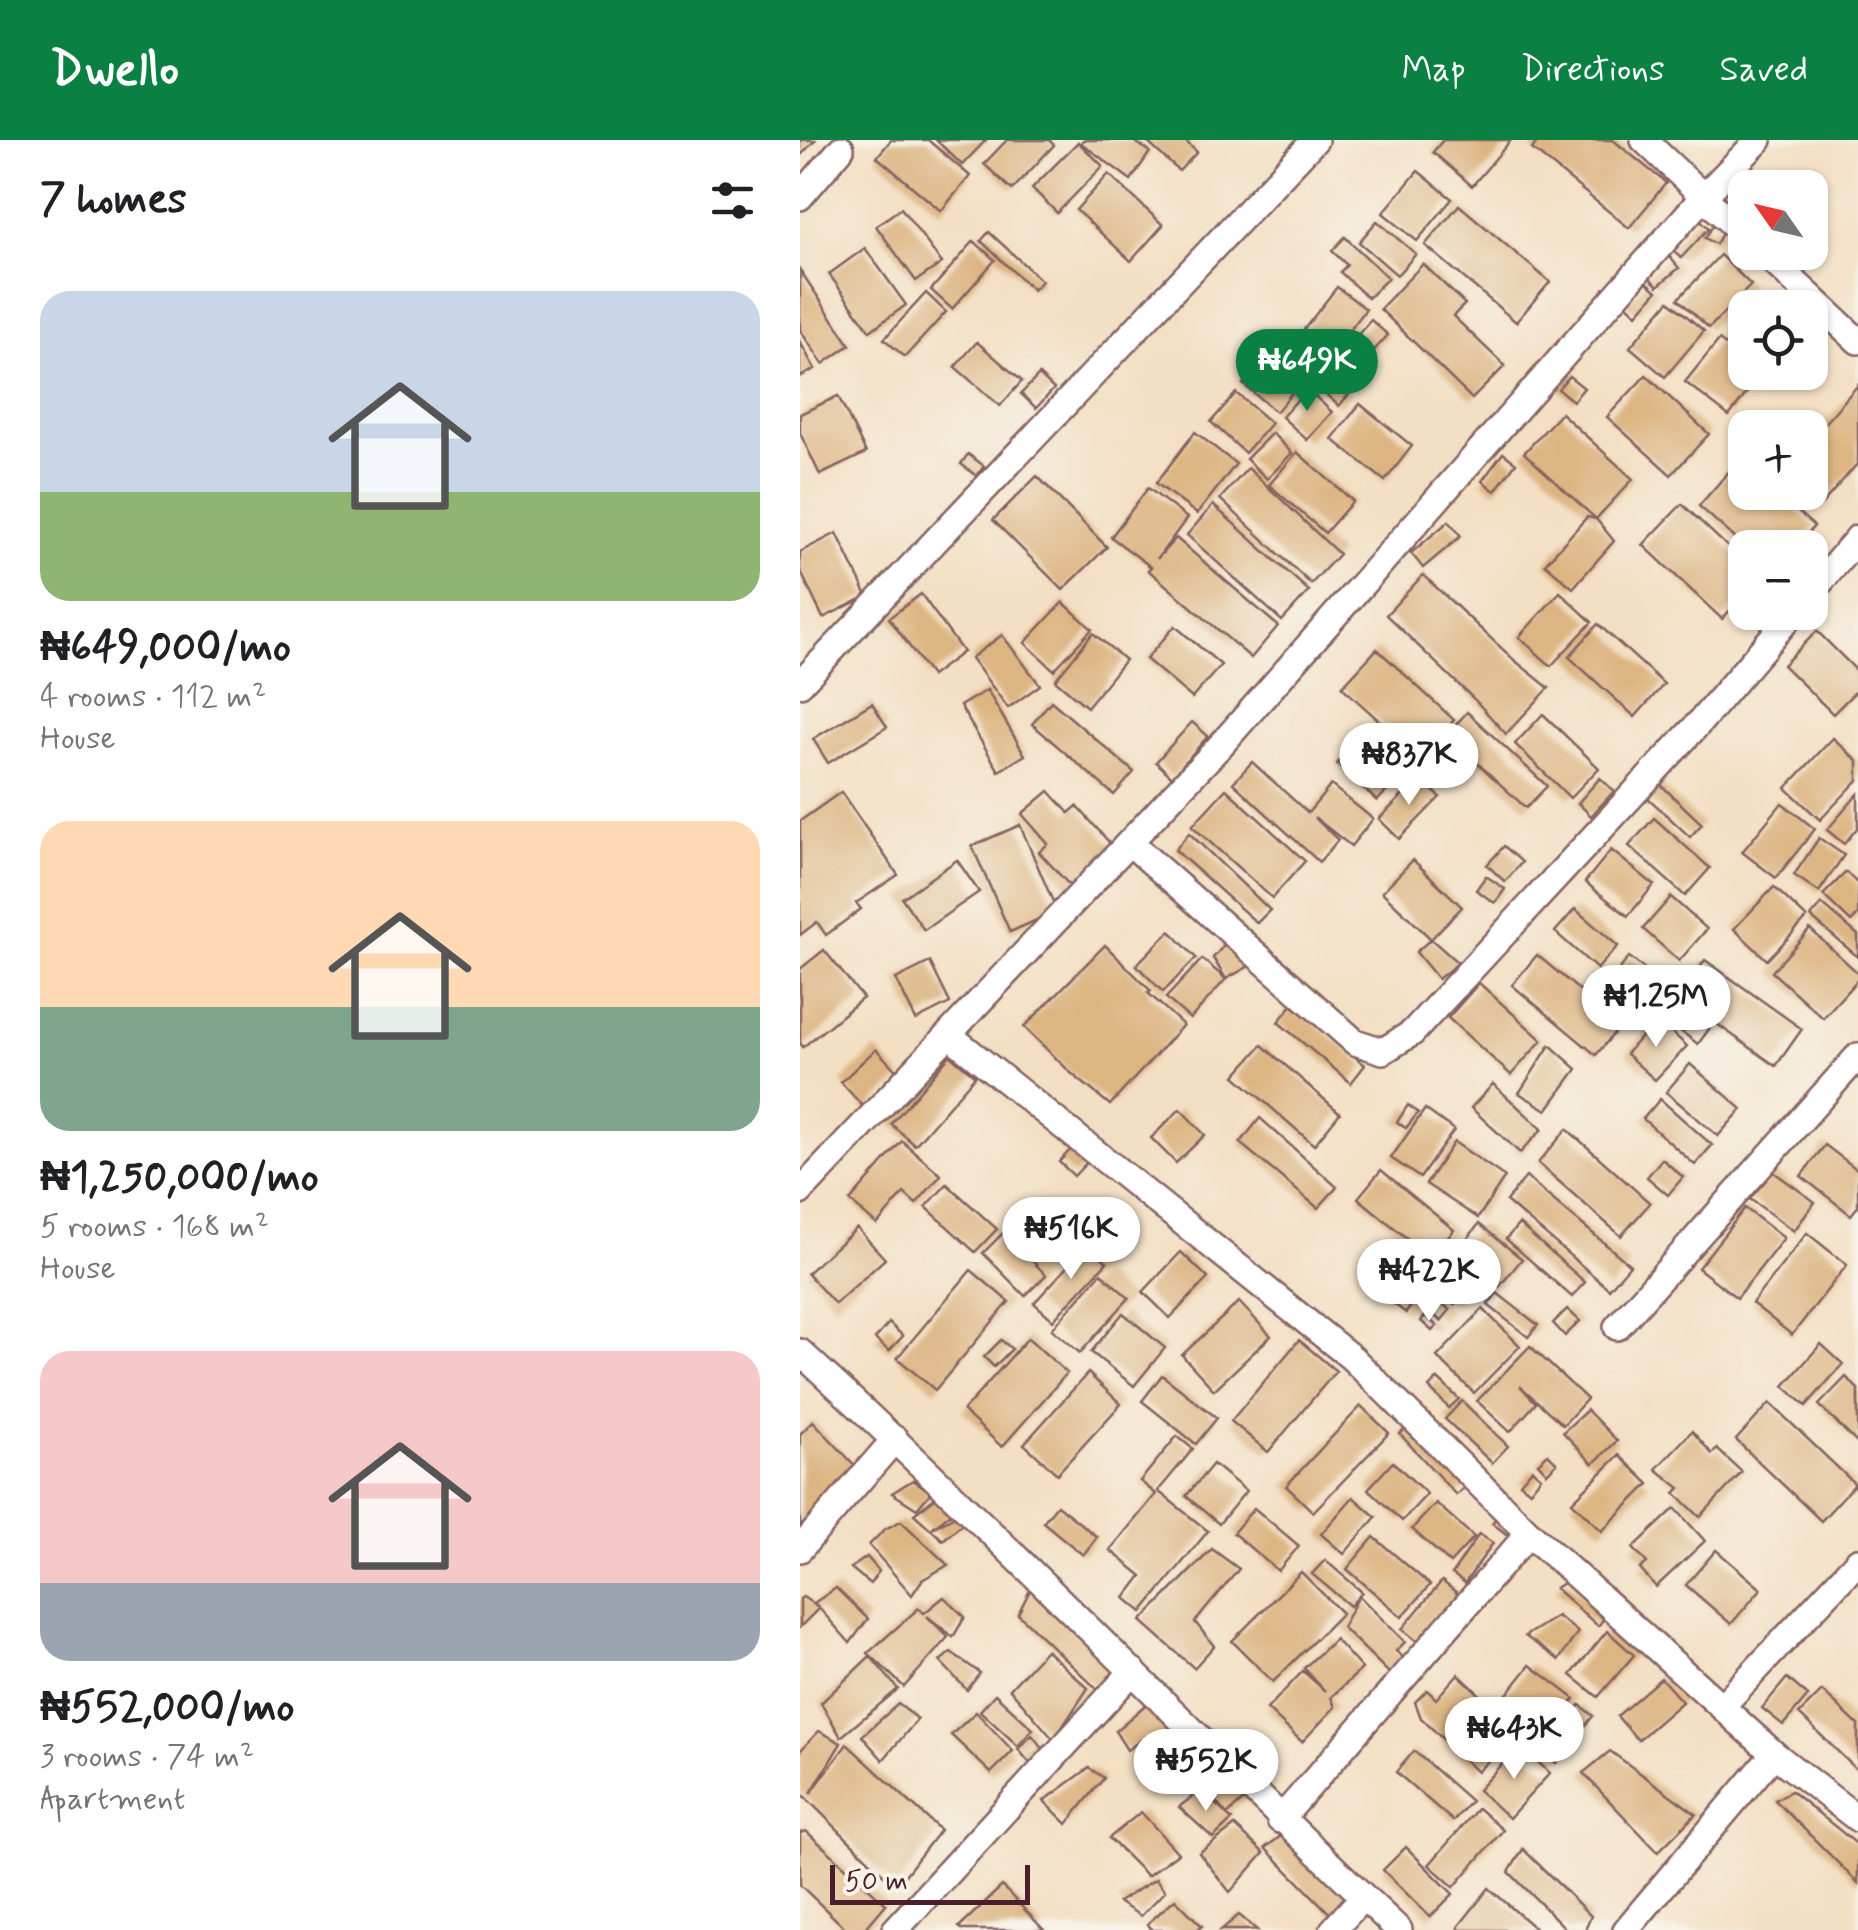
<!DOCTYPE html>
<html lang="en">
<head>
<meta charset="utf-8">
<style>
  body { margin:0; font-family:Mynerve,sans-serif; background:#f6f6f6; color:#202124; height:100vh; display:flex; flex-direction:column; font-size:38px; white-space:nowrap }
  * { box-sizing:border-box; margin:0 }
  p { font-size:32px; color:#757577 }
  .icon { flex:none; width:55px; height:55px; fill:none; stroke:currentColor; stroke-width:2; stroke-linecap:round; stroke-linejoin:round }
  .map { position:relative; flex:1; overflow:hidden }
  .side { display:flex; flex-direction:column; background:#fff; width:800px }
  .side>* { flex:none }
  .needle { width:65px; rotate:304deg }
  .controls { position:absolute; left:928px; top:30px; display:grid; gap:20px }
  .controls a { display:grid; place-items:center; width:100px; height:100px; border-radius:20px; background:#fff; box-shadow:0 2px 8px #0004; font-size:50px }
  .scale { position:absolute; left:30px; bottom:25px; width:200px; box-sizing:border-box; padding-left:10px; border:5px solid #4a1f2b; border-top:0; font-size:28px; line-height:35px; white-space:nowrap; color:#4a1f2b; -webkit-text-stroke:8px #f7f3e8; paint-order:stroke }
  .price { position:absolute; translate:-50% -85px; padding:0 22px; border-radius:35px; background:#fff; color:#222; font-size:32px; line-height:65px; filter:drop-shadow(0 2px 5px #0008) }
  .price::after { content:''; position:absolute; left:50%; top:60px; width:30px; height:22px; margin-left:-15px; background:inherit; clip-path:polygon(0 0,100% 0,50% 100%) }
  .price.active { background:#0b8043; color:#fff }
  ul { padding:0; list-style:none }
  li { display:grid; align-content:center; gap:20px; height:530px; padding:0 40px }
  li span { display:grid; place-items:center; height:310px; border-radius:30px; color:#555 }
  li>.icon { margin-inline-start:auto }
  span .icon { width:180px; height:180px; fill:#fffc; stroke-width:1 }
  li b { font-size:42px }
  h2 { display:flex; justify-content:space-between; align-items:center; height:120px; padding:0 40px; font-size:42px }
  header { display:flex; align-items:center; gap:60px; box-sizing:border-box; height:140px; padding:0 50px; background:#0b8043; color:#fff }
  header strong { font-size:48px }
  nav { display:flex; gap:55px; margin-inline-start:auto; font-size:35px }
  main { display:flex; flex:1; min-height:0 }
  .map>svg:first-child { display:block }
</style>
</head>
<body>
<header>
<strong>Dwello</strong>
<nav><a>Map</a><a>Directions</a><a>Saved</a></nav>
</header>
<main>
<section class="side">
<h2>7 homes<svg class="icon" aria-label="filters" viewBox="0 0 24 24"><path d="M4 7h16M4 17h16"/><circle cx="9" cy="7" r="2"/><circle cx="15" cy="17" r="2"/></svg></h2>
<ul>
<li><span style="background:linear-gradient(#c9d6e8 65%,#8fb573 0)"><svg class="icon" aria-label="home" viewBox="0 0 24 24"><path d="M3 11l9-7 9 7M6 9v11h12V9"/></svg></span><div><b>₦649,000/mo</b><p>4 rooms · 112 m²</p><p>House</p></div></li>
<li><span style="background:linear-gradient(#ffd9b3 60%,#7fa58c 0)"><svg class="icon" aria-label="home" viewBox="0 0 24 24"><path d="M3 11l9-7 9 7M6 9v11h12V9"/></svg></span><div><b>₦1,250,000/mo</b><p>5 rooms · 168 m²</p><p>House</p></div></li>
<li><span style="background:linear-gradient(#f6c9c9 75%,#9aa5b1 0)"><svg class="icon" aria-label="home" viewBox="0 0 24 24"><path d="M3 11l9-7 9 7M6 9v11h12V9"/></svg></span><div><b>₦552,000/mo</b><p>3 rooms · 74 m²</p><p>Apartment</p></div></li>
</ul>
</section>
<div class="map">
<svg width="1058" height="1790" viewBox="0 0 1058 1790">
  <rect width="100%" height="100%" fill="#f7f3e8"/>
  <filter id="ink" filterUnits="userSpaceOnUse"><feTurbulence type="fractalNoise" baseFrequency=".01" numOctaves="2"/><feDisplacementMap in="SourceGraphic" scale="20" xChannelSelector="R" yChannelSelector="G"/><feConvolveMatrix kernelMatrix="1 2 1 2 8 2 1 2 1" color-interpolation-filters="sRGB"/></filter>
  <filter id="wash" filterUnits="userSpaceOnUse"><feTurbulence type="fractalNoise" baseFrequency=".0048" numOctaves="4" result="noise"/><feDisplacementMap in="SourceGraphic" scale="40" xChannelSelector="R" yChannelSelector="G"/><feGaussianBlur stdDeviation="2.25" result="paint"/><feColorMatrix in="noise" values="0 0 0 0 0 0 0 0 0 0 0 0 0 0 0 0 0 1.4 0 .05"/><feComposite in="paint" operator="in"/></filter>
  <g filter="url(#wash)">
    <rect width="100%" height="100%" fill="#f3dfc3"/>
    <g id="blocks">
      <!-- building -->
      <g fill="#ddb583">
        <polygon points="0,0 15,0 0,16"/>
        <polygon points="91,0 128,0 170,36 141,71 77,17"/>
        <polygon points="136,0 186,0 162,25"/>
        <polygon points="207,0 249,0 254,5 212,50 184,24"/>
        <polygon points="283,0 333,0 350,12 331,40 281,3"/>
        <polygon points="345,0 384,0 397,12 379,31"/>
        <polygon points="643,0 711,0 672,46 633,12"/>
        <polygon points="739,0 813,0 866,43 829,88 732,9"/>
        <polygon points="278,2 303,26 257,73 232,48"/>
        <polygon points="618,31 652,59 617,101 583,73"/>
        <polygon points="309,34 363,85 331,121 276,70"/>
        <polygon points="659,65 750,142 716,182 625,105"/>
        <polygon points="101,68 142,123 116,141 76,86"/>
        <polygon points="897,77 909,88 881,118 868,107"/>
        <polygon points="577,81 616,114 597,135 559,102"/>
        <polygon points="914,84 924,90 916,104 905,98"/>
        <polygon points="189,92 242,141 233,150 181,101"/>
        <polygon points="545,97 588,138 568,158 540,132 547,125 532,111"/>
        <polygon points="174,101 195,120 152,169 131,150"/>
        <polygon points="65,108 106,165 70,191 29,134"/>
        <polygon points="920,115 951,145 909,188 878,159"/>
        <polygon points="869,116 879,128 858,146 847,135"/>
        <polygon points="623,124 665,164 653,176 705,226 672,259 580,169"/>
        <polygon points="0,130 50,205 23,224 0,190"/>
        <polygon points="846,141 857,151 837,174 826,164"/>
        <polygon points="537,147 566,169 527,220 498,197"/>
        <polygon points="126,153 146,172 105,217 84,199"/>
        <polygon points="869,161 904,191 865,237 830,207"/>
        <polygon points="571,180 588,195 545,242 529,227"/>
        <polygon points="483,197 516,224 476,272 443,244"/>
        <polygon points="919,200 945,220 945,232 963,232 929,276 885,242"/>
        <polygon points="0,202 15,229 0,237"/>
        <polygon points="177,202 222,241 200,266 155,227"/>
        <polygon points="526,230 550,253 539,266 514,244"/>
        <polygon points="239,235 254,249 236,268 221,254"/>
        <polygon points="846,235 909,294 871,335 807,277"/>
        <polygon points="769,236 784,248 773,261 758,249"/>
        <polygon points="1058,245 1058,323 1020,366 1005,352 1010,352 1010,300"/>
        <polygon points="507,249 532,272 507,300 482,277"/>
        <polygon points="436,253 471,283 445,313 411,282"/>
        <polygon points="38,256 66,313 20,335 0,293 0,274"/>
        <polygon points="560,264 612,306 585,341 532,299"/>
        <polygon points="761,273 833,339 796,379 724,313"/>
        <polygon points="395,292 436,324 397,374 356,343"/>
        <polygon points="472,293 492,313 467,339 446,319"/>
        <polygon points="497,312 553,361 525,393 469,345"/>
        <polygon points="703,313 716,323 695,351 682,341"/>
        <polygon points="168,314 184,326 177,336 161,324"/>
        <polygon points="938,321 945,327 945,352 975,352 1014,386 995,408 946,408 899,366"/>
        <polygon points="448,328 539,414 511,444 420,359"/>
        <polygon points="237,336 307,407 263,450 193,380"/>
        <polygon points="348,348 387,378 357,419 376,398 478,486 451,518 348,430 351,427 311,397"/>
        <polygon points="882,364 945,423 945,454 922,479 843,405"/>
        <polygon points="413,365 509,451 482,481 387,395"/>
        <polygon points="787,377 796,379 814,401 773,448 745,424"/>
        <polygon points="649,381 661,396 623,428 611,413"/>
        <polygon points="37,393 67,456 23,478 0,430 0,412"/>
        <polygon points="623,435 713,519 749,548 706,594 675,560 586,475"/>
        <polygon points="760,452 792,482 751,526 719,497"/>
        <polygon points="121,454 163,512 131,536 89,478"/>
        <polygon points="263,462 292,489 254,530 225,503"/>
        <polygon points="798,484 864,544 835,577 769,517"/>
        <polygon points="375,486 421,525 392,558 346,519"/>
        <polygon points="1017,491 1058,532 1058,549 1033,574 983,525"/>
        <polygon points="293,493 325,520 287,567 255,540"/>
        <polygon points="202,495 240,545 208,568 171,518"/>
        <polygon points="577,509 654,580 620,618 542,547"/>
        <polygon points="187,550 225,615 199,631 160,566"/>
        <polygon points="251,561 334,632 314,655 232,584"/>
        <polygon points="72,563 87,587 28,623 13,599"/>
        <polygon points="667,572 747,646 726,668 647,595"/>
        <polygon points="743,574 799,628 770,658 715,604"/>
        <polygon points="392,582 408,596 372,637 356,622"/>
        <polygon points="572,587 612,625 577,661 537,624"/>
        <polygon points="1033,598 1058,621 1058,640 1020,680 986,648"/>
        <polygon points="452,622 508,673 531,645 573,679 551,706 514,677 538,700 519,722 433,643"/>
        <polygon points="620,638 640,657 599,699 579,679"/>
        <polygon points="800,638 814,651 791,676 778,663"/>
        <polygon points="860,644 902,684 890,697 848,658"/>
        <polygon points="426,649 505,721 472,758 392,686"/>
        <polygon points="249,651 269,673 277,666 315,709 272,748 239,712 248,704 222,674"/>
        <polygon points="41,652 98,735 56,763 61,769 26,795 17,782 0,795 0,681"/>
        <polygon points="1058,654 1058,687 1044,704 1027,690"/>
        <polygon points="982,663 1015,689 976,738 942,712"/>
        <polygon points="854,678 910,728 885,756 829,706"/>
        <polygon points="220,685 257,771 210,792 172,706"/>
        <polygon points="389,693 470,770 457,783 375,710"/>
        <polygon points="1019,698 1044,715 1019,752 994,735"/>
        <polygon points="704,706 722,722 705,742 687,725"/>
        <polygon points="811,710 854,745 828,776 785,742"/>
        <polygon points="157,720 179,752 124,790 102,758"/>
        <polygon points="613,720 662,767 631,799 582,752"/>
        <polygon points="1046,732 1058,744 1058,775 1051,782 1023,755"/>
        <polygon points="686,736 705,749 695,763 676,750"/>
        <polygon points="974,747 1007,778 967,820 934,789"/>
        <polygon points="871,757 907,789 879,821 843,789"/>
        <polygon points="1022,764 1058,795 1058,817 1011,777"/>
        <polygon points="775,769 818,806 797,829 755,792"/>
        <polygon points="1010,789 1058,833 1058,839 1023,878 972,832"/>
        <polygon points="370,791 396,818 363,852 336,825"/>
        <polygon points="631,799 658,823 638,839 616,812"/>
        <polygon points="426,803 451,825 426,839 413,818"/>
        <polygon points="305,805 351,851 348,853 383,885 310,965 271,933 224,887"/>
        <polygon points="24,810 63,858 3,907 0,903 0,829"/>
        <polygon points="737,815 821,885 796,915 712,845"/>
        <polygon points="829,817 862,842 844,867 810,842"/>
        <polygon points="402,819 426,839 390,879 366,858"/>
        <polygon points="905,820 1002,889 976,926 879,857"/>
        <polygon points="130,822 150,863 116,880 96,839"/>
        <polygon points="679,843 742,900 711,935 648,878"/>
        <polygon points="866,851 912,885 898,904 852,870"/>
        <polygon points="492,865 565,925 551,943 478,882"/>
        <polygon points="857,879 887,906 855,940 826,914"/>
        <polygon points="462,905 540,973 514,1005 435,936"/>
        <polygon points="750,905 777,929 747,970 719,953"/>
        <polygon points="76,909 102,937 66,970 41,942"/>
        <polygon points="150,915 175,936 115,1005 91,984"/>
        <polygon points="890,924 942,969 918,996 866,952"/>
        <polygon points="693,944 742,989 720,1013 671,968"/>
        <polygon points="860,959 912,1005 895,1025 843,979"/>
        <polygon points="608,965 618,973 606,988 597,982"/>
        <polygon points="380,969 405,995 376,1023 351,998"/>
        <polygon points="625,969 654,990 620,1038 591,1018"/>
        <polygon points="460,978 537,1047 518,1068 440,1003"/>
        <polygon points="767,989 850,1063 821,1096 738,1023"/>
        <polygon points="102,1001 141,1035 116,1064 104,1053 77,1085 50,1061"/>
        <polygon points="654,1002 705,1037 678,1078 626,1044"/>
        <polygon points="1025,1005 1058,1030 1058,1066 1051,1075 1001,1036"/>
        <polygon points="274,1006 289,1020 274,1036 259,1022"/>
        <polygon points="862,1019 883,1037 868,1055 847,1037"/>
        <polygon points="581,1030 654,1090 631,1118 558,1058"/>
        <polygon points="971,1030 1015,1062 994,1091 950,1059"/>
        <polygon points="726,1037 830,1125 809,1149 706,1061"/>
        <polygon points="147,1044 197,1089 175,1112 126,1067"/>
        <polygon points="945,1068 984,1098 937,1158 898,1128"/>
        <polygon points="218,1072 235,1093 223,1103 206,1083"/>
        <polygon points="679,1084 722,1119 699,1147 657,1112"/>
        <polygon points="719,1084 785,1142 772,1157 706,1099"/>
        <polygon points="57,1088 85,1119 35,1164 7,1133"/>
        <polygon points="204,1092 246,1135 225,1156 183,1113"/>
        <polygon points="1007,1093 1047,1125 992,1195 952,1163"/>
        <polygon points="288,1104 307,1122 253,1180 234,1163"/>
        <polygon points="381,1112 408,1138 370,1178 343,1152"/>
        <polygon points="630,1127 638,1134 627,1146 619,1139"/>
        <polygon points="171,1130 209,1162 135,1250 97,1218"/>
        <polygon points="301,1133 329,1158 280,1213 252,1189"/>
        <polygon points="641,1134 663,1153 654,1165 632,1145"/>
        <polygon points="607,1148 618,1156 606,1173 594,1164"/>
        <polygon points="628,1152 650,1170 641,1181 619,1163"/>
        <polygon points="697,1153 738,1185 728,1197 688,1165"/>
        <polygon points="439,1162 471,1196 414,1250 382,1215"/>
        <polygon points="683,1169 720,1206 674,1253 637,1217"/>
        <polygon points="767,1169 780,1181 765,1196 753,1183"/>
        <polygon points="323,1173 365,1208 334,1246 291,1212"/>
        <polygon points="625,1176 637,1186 632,1191 621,1181"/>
        <polygon points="89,1183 103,1196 89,1211 75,1199"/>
        <polygon points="228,1198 267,1233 202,1307 163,1271"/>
        <polygon points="201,1200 212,1209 194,1227 184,1217"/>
        <polygon points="499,1200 536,1231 468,1312 431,1281"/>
        <polygon points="1021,1204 1043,1224 1006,1266 984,1246"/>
        <polygon points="730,1206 787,1259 763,1285 720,1246 736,1263 710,1292 677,1261"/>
        <polygon points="288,1233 321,1264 257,1334 224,1304"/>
        <polygon points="362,1235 417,1278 396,1304 342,1261"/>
        <polygon points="1046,1237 1058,1249 1058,1304 1019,1265"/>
        <polygon points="638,1239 659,1259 649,1268 629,1248"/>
        <polygon points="662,1261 708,1306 692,1323 645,1279"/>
        <polygon points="970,1263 1055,1344 1021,1381 936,1300"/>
        <polygon points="561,1266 589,1293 513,1372 486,1346"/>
        <polygon points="787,1270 817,1301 793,1324 763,1292"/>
        <polygon points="13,1281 59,1330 0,1387 0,1294"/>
        <polygon points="612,1282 669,1343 656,1355 600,1294"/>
        <polygon points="892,1291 912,1314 917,1309 942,1332 900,1377 875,1353 880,1348 856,1329"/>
        <polygon points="377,1296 393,1309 358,1351 408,1391 342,1472 325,1458 342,1436 310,1410 356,1354 340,1341"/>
        <polygon points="748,1314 757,1323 747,1333 738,1323"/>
        <polygon points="819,1315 849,1344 802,1391 772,1362"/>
        <polygon points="593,1322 627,1354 602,1381 568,1349"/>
        <polygon points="413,1324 446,1351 419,1384 386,1356"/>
        <polygon points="732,1329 741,1337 730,1351 720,1343"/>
        <polygon points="113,1340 131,1352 117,1369 92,1353"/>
        <polygon points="139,1355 151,1373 132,1388 157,1375 163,1383 143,1400 114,1374"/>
        <polygon points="553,1357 576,1377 544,1414 521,1394"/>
        <polygon points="636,1363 674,1397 650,1423 612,1389"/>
        <polygon points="257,1365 297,1397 283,1415 243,1382"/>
        <polygon points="454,1368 499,1406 478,1431 433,1393"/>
        <polygon points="875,1368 905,1401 856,1447 840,1429 847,1423 833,1408"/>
        <polygon points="701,1372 718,1385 709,1396 692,1383"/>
        <polygon points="101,1381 148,1425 122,1440 112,1455 69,1405 85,1389"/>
        <polygon points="679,1394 693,1403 665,1443 652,1434"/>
        <polygon points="574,1397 630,1445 602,1477 547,1429"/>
        <polygon points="412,1409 439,1429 395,1482 414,1506 394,1528 341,1481"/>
        <polygon points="916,1410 961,1449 931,1484 886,1445"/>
        <polygon points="67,1417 79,1431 70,1444 51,1428"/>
        <polygon points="525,1420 562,1452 559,1456 605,1502 596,1511 605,1519 590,1534 542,1487 559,1456 550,1466 512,1434"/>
        <polygon points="501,1432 542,1473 473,1542 432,1501"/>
        <polygon points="642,1441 658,1454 618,1502 602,1489"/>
        <polygon points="767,1441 806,1476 798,1486 755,1448"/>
        <polygon points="36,1448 68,1479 50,1503 19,1468 0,1487 0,1459 3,1457 19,1468 14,1463"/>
        <polygon points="231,1448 319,1529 301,1553 218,1474"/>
        <polygon points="144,1457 165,1477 153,1497 127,1476 148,1497 104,1547 68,1513 119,1468 124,1473"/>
        <polygon points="757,1476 778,1492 759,1520 725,1496"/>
        <polygon points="807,1491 834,1515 798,1557 771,1535"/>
        <polygon points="535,1499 562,1529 531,1557 535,1567 502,1602 467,1569 503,1531 525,1551 504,1528"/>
        <polygon points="246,1510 288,1548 254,1600 210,1549"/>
        <polygon points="151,1512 180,1533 167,1550 140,1521"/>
        <polygon points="70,1516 98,1549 41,1597 21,1563"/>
        <polygon points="730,1525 775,1559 744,1595 704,1558"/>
        <polygon points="658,1534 718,1591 677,1632 621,1578 615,1562 627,1550 636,1559"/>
        <polygon points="861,1538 882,1562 838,1600 817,1576"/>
        <polygon points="987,1538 1008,1556 983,1585 962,1568"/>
        <polygon points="1022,1551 1058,1585 1058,1631 999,1574"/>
        <polygon points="195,1554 233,1589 218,1606 180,1571"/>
        <polygon points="350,1561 394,1606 376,1625 345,1597 327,1610 315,1591"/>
        <polygon points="98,1564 118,1579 83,1620 62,1596"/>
        <polygon points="780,1565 793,1576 756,1623 742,1612"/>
        <polygon points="176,1572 213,1611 191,1633 151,1595"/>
        <polygon points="19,1591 41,1603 11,1653 47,1604 140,1690 96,1747 0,1652 0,1611"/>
        <polygon points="232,1595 248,1615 234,1628 218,1609"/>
        <polygon points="719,1605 750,1633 709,1678 678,1650"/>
        <polygon points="614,1611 671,1661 653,1681 596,1632"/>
        <polygon points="810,1611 896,1674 858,1712 783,1633"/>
        <polygon points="413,1622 448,1656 427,1675 393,1634"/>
        <polygon points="289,1628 304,1638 267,1684 244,1661"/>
        <polygon points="401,1650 432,1680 413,1698 379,1667"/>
        <polygon points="991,1651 1058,1705 1058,1743 975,1660"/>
        <polygon points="678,1668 703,1690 654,1747 629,1725"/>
        <polygon points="341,1672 378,1713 347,1736 309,1698"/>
        <polygon points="435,1686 464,1713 430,1752 399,1713"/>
        <polygon points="6,1691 86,1764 64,1790 47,1790 0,1745 0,1693"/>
        <polygon points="485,1693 556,1759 537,1781 465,1708"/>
        <polygon points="606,1707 653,1754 630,1777 583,1730"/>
        <polygon points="723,1709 791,1776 785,1790 767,1790 709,1732"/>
        <polygon points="356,1739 365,1751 341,1776 318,1762"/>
        <polygon points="202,1746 244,1790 163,1790 159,1787"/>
        <polygon points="689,1748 737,1790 660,1790 658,1787"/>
        <polygon points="375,1759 402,1786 397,1790 353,1790 347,1784"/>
        <polygon points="439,1775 457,1790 421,1790"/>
      </g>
    </g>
  </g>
  <g filter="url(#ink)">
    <use href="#blocks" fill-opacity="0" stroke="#856260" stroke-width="2.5"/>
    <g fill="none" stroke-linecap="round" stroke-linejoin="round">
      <!-- minor casing -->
      <g stroke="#856260" stroke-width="30">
        <g id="minor">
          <polyline points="844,0 945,96"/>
          <polyline points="0,57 41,9"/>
          <polyline points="963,112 1058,201"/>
          <polyline points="1010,454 1058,398"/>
          <polyline points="0,544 515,0"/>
          <polyline points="330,703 555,902 583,911 612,893 900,582 994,472"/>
          <polyline points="149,895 552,1218 729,1393 974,1614 1058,1679"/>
          <polyline points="0,1052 420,606 903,57 959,0"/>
          <polyline points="817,1187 1058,916"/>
          <path d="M0,1212c205,187 396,388 599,578"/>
          <polyline points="0,1409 95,1299"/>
          <polyline points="922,1566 1058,1421"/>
          <polyline points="480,1680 729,1393"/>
          <polyline points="95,1790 333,1531"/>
          <polyline points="533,1790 563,1757"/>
          <polyline points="826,1790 974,1614"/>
        </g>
      </g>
      <!-- minor -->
      <use href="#minor" stroke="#fff" stroke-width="25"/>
    </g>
  </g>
</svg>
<div class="controls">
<a><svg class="needle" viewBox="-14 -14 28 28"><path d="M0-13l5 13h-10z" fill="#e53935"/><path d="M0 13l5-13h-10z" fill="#757577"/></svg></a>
<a><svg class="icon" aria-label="locate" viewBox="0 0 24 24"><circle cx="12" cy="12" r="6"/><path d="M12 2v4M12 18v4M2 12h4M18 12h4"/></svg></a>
<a>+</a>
<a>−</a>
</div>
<div class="scale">50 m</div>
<b class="price active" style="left:507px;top:274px">₦649K</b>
<b class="price" style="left:609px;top:668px">₦837K</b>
<b class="price" style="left:856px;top:910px">₦1.25M</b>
<b class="price" style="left:271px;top:1142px">₦516K</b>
<b class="price" style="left:629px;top:1184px">₦422K</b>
<b class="price" style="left:714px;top:1642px">₦643K</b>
<b class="price" style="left:406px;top:1674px">₦552K</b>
</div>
</main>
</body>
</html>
